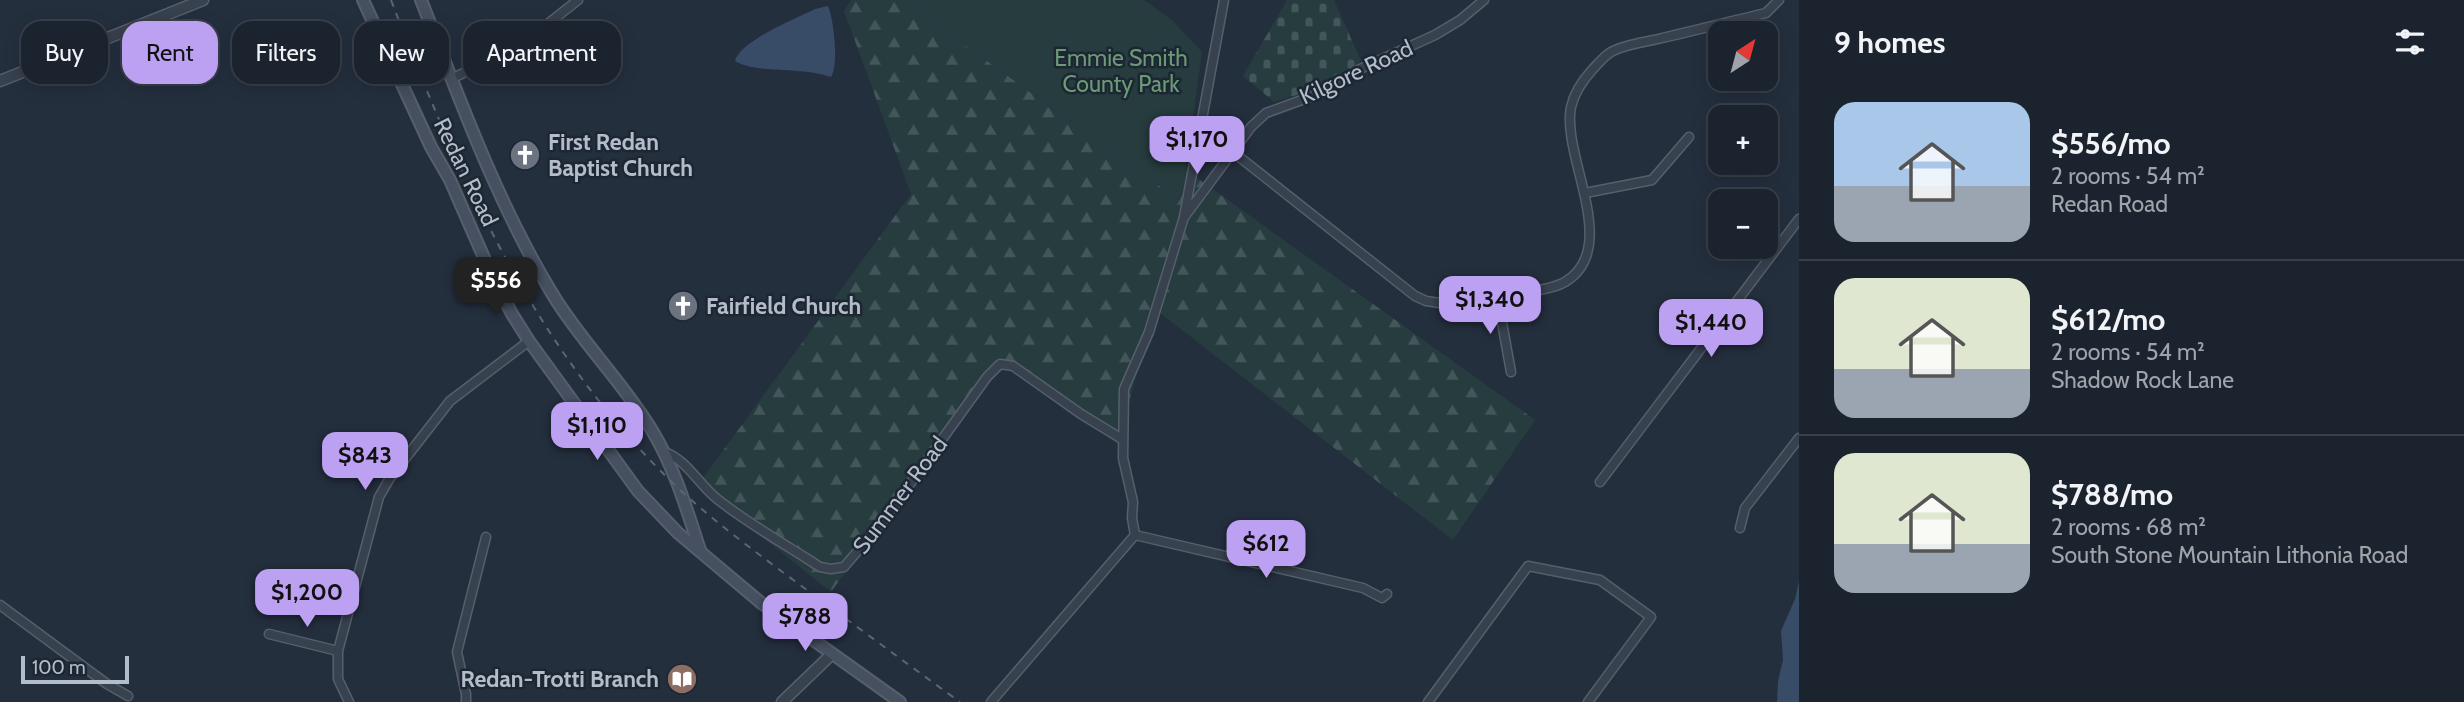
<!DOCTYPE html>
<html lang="en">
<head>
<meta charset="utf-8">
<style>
  body { margin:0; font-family:Cabin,sans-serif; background:#242b36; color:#f1f3f6; height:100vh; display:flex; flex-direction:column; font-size:26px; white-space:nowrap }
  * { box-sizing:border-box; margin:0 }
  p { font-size:23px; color:#a0a4aa }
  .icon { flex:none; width:38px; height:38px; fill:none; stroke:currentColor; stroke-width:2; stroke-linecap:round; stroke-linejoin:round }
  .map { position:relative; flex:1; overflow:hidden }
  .panel { display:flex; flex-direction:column; background:#1b232e; width:665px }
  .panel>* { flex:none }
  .banner { position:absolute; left:21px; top:21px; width:665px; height:63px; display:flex; gap:14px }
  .needle { width:46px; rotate:36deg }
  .fabs { position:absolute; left:1708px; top:21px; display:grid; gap:14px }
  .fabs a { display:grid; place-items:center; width:70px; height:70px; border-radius:14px; background:#1b232e; box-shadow:0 4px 18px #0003,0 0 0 2px #39404a; font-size:35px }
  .scale { position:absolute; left:21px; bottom:18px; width:108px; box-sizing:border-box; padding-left:7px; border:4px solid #b4bcc9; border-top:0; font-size:19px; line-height:24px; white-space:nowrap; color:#b4bcc9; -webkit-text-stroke:5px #1d2633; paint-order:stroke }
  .price { position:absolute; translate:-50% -60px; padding:0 16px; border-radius:14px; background:#bca0f2; color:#111; font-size:23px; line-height:46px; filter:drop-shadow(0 2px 4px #0008) }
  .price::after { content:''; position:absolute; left:50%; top:42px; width:21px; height:16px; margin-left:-10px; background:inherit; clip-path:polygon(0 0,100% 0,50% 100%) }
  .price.selected { background:#222; color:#fff }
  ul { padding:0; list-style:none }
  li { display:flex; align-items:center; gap:21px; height:175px; padding:0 35px }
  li+li { border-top:2px solid #39404a }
  li span { display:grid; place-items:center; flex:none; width:196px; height:140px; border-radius:21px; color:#555 }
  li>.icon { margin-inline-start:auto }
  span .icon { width:84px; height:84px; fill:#fffc; stroke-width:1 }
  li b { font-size:30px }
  h2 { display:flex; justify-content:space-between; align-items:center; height:84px; padding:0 35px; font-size:30px }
  .pill { padding:0 24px; border-radius:21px; background:#1b232e; box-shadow:0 4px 18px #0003,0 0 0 2px #39404a; font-size:24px; line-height:63px }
  .pill.selected { background:#bca0f2; color:#111 }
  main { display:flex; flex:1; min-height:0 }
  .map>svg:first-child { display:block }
</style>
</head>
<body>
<main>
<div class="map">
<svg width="1799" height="702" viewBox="0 0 1799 702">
  <defs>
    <pattern id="forest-firs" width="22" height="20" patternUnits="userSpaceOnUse" patternTransform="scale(1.75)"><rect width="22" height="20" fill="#263c3f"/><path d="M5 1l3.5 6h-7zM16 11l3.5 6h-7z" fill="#435659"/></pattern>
    <pattern id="cemetery-stones" width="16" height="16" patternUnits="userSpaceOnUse" patternTransform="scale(1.75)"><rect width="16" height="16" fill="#263c3f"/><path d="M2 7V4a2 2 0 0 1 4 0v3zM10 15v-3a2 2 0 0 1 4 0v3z" fill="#435659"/></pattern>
  </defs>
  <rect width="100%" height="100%" fill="#242f3e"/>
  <!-- forest -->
  <polygon fill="url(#forest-firs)" points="851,0 903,0 1179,200 1186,170 1535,420 1453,540 1155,309 1142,350 1119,445 1001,359 831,592 746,524 703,478 911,194 844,11"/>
  <!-- cemetery -->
  <polygon fill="url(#cemetery-stones)" points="1287,0 1334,0 1361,61 1326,86 1274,102 1243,76"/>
  <!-- park -->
  <polygon fill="#263c3f" points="903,0 1144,0 1172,20 1202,52 1186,170 1179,200"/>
  <!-- water -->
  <g fill="#394c67">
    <path d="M828,6c6,14 11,59 3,71 -28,-11 -76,-3 -96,-16 5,-20 62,-43 80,-52z"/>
    <polygon points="1799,581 1799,702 1777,702 1778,681 1783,660 1781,631 1795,599"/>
  </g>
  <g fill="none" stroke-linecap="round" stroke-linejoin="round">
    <!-- minor casing -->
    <g stroke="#565f6c" stroke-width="11">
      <g id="minor">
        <polyline points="451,79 521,45 578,0"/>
        <path d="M1198,136l17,6 18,10 182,144 11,5 14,2c27,-4 105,-9 125,-21 57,-34 -4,-126 6,-175 3,-13 12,-27 21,-37 6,-6 12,-14 19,-18 14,-8 36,-10 51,-14 35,-8 69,-17 104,-25l13,-13"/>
        <polyline points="1585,193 1652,180 1689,137"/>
        <polyline points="1185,216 1251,127 1266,113 1329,90 1358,70 1435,35 1460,20 1484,0"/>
        <polyline points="1497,295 1511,372"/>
        <path d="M664,452c22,7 34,31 52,46 27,22 60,41 90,60l14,9 11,2 13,-2 40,-47 103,-143 13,-13 13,2 68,48 41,25"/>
        <polyline points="1600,482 1799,219"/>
        <polyline points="1740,528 1745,508 1799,438"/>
        <polyline points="1135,535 1363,588 1382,598 1387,594"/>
        <polyline points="0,605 107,684 128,696"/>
        <polyline points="269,634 338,651"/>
        <polyline points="349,702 338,679 338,651 379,497 390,478 450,401 529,341"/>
        <polyline points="466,702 466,694 457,652 486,537"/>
        <polyline points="991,702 1135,535 1132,518 1133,502 1123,458 1124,389 1149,332 1184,217 1224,0"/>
        <polyline points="1428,702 1528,566 1600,580 1651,617 1588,702"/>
      </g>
    </g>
    <!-- tertiary casing -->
    <g stroke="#565f6c" stroke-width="13">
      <g id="tertiary">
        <polyline points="0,81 203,0"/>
        <polyline points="782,702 832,654"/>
      </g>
    </g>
    <!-- secondary casing -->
    <g stroke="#565f6c" stroke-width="14">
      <g id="secondary">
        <polyline points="363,0 431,147 450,180 492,276 512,314 529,341 638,491 678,533 760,602 900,702"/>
        <path d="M421,0c39,100 76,203 132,295 29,48 71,88 100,137 21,35 34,78 47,118"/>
      </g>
    </g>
    <!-- minor -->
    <use href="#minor" stroke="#38414e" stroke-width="8"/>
    <!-- tertiary -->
    <use href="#tertiary" stroke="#38414e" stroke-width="10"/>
    <!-- secondary -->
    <use href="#secondary" stroke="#465061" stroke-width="10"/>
    <!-- rail -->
    <path stroke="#5a6575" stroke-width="2" stroke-dasharray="7 7" stroke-linecap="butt" d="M391,0c69,180 145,353 287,488 41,38 87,71 133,105 49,36 99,73 149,109"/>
  </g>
  <!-- icons -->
  <defs>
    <g id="church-disc" transform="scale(1.575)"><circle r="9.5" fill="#6b7280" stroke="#1d2633"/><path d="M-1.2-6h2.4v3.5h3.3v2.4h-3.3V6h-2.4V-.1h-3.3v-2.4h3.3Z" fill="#fff"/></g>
    <g id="library-disc" transform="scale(1.575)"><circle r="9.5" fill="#8d6e63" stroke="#1d2633"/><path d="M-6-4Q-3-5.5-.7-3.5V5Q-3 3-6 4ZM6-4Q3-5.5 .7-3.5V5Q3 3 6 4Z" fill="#fff"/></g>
  </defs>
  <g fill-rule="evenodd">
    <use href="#church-disc" x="525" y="155"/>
    <use href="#church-disc" x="683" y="306"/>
    <use href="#library-disc" x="682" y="679"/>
  </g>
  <g text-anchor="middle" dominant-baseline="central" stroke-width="5" stroke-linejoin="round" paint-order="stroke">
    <!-- park labels -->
    <g font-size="23" fill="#6b9a76" stroke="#1d2633">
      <text x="1121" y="58">Emmie Smith<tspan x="1121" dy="26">County Park</tspan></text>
    </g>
    <!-- street labels -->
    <g font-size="23" fill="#b4bcc9" stroke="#1d2633">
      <text transform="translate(1356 72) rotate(-25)">Kilgore Road</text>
      <text transform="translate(466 172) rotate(64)">Redan Road</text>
      <text transform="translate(900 495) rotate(-53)">Summer Road</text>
    </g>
    <!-- poi labels -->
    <g font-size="23" font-weight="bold" fill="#b4bcc9" stroke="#1d2633" text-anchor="start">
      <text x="548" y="142">First Redan<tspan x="548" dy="26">Baptist Church</tspan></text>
      <text x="706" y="306">Fairfield Church</text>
      <text x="659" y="679" text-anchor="end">Redan-Trotti Branch</text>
    </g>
  </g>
</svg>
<div class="fabs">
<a><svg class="needle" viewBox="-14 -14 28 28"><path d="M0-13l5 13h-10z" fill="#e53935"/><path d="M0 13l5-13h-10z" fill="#a0a4aa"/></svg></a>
<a>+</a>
<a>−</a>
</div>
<div class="scale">100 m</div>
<b class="price" style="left:1197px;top:176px">$1,170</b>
<b class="price selected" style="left:496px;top:317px">$556</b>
<b class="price" style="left:1490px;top:336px">$1,340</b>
<b class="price" style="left:1711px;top:359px">$1,440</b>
<b class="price" style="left:597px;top:462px">$1,110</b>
<b class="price" style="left:365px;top:492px">$843</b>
<b class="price" style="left:1266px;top:580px">$612</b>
<b class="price" style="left:307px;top:629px">$1,200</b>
<b class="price" style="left:805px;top:653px">$788</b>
<div class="banner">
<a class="pill">Buy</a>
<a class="pill selected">Rent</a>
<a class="pill">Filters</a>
<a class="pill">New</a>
<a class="pill">Apartment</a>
</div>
</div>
<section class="panel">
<h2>9 homes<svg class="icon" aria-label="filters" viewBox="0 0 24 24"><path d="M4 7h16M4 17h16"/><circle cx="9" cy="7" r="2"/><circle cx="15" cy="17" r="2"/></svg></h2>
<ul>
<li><span style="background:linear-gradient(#a9c7e8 60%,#9aa5b1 0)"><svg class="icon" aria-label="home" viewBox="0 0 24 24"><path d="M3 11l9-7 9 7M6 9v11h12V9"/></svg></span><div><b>$556/mo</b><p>2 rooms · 54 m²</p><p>Redan Road</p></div></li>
<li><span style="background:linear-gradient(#dfe7d0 65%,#9aa5b1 0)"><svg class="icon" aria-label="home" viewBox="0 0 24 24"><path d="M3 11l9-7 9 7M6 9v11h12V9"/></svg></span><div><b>$612/mo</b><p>2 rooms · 54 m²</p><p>Shadow Rock Lane</p></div></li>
<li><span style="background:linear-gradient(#dfe7d0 65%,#9aa5b1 0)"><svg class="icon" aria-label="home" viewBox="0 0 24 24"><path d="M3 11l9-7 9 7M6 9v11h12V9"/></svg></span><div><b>$788/mo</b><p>2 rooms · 68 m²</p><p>South Stone Mountain Lithonia Road</p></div></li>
</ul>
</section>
</main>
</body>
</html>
